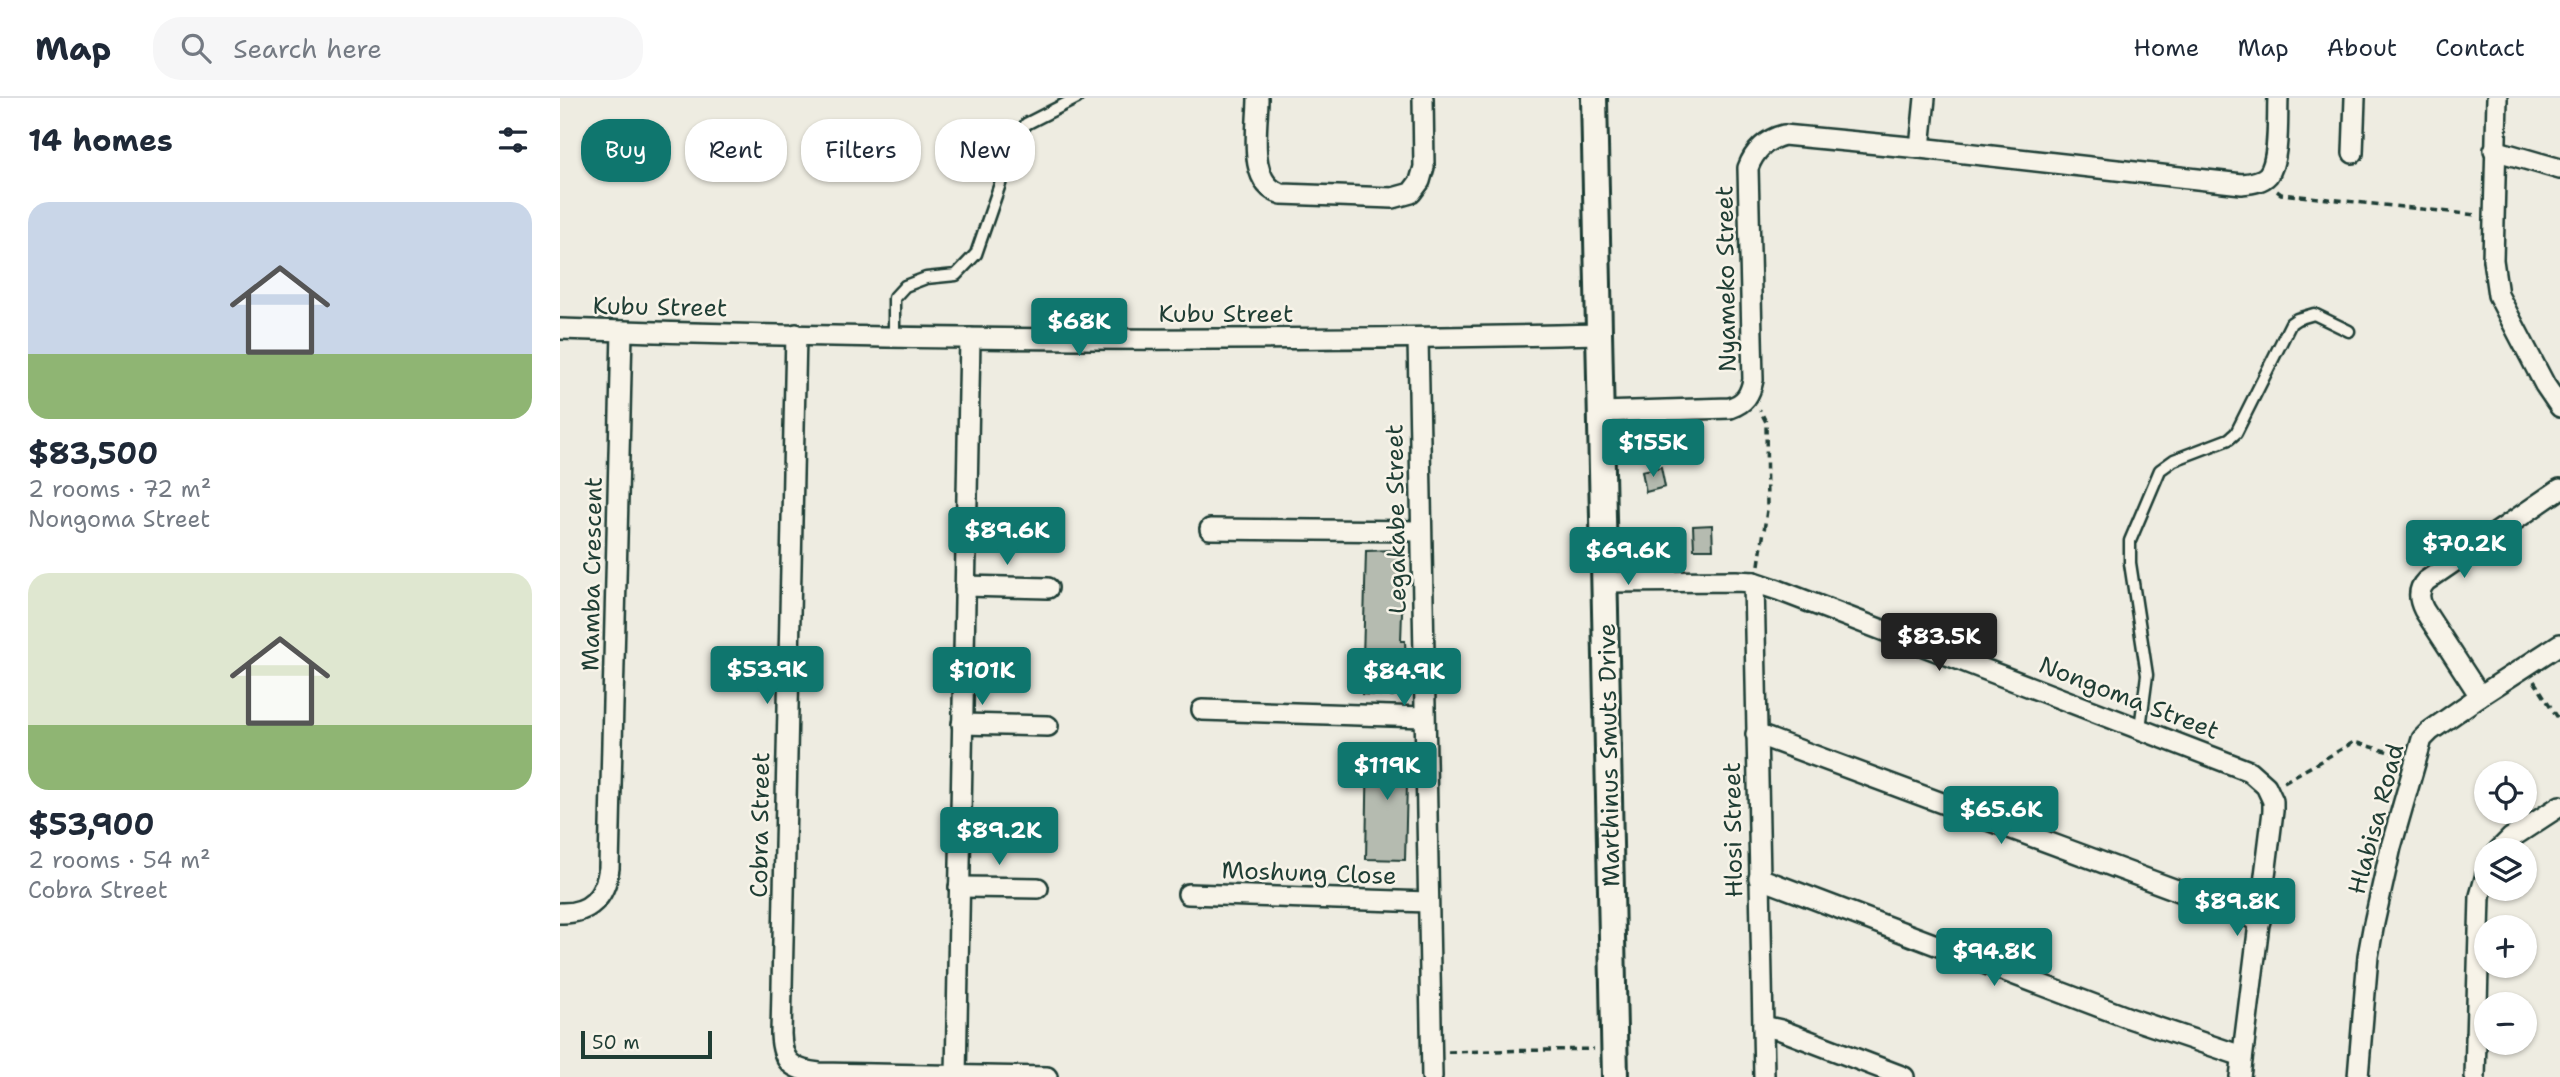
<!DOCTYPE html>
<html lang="en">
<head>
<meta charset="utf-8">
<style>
  body { margin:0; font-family:"Shantell Sans",sans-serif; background:#f6f6f7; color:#1f2937; height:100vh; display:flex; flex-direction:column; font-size:26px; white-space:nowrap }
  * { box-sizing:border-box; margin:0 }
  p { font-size:23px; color:#747a83 }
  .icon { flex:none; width:38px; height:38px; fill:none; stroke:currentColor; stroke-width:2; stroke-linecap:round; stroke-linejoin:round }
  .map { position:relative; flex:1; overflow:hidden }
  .drawer { display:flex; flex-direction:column; background:#fff; width:560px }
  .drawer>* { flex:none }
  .guide { position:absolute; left:21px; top:21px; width:665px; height:63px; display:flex; gap:14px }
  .controls { position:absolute; left:1914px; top:663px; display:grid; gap:14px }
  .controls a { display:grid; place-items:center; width:63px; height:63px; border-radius:50%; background:#fff; box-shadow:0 2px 5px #0004; font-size:35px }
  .scale { position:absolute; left:21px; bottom:18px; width:131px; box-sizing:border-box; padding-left:7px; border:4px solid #1f3d34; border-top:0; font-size:19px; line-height:24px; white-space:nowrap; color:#1f3d34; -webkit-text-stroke:5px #f7f3e8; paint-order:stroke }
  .price { position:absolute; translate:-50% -60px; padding:0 16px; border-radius:7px; background:#0f766e; color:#fff; font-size:23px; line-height:46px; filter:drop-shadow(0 2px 4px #0008) }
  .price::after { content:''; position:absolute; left:50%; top:42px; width:21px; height:16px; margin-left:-10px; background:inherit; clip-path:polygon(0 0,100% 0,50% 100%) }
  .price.on { background:#222; color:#fff }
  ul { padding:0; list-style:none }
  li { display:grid; align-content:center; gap:14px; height:371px; padding:0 28px }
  li span { display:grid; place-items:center; height:217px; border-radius:21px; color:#555 }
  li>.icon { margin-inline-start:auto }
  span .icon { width:126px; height:126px; fill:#fffc; stroke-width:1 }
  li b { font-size:30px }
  h2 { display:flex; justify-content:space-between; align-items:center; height:84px; padding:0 28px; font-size:30px }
  .chip { padding:0 24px; border-radius:28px; background:#fff; box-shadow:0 2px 5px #0004; font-size:24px; line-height:63px }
  .chip.on { background:#0f766e; color:#fff }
  header { display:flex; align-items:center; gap:42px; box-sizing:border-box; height:98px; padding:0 35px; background:#fff; border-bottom:2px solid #e0e1e3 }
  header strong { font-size:33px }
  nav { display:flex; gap:38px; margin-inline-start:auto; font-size:24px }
  .search { width:490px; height:63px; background:#f6f6f7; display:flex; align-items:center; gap:18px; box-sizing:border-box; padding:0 24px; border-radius:28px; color:#747a83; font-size:26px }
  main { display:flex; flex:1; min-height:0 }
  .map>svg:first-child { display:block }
</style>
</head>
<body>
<header>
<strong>Map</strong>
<div class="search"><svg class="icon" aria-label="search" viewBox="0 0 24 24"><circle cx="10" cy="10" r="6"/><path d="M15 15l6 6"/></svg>Search here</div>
<nav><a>Home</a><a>Map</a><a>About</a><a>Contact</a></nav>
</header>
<main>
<section class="drawer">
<h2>14 homes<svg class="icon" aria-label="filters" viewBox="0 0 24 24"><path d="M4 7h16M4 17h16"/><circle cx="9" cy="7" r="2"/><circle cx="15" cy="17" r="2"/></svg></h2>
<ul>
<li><span style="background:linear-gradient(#c9d6e8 70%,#8fb573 0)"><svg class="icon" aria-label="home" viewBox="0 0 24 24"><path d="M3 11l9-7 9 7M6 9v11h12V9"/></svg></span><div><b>$83,500</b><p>2 rooms · 72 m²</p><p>Nongoma Street</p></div></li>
<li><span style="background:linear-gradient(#dfe7d0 70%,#8fb573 0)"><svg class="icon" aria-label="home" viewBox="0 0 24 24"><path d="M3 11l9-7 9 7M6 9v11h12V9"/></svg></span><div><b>$53,900</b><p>2 rooms · 54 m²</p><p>Cobra Street</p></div></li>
</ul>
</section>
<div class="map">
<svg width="2000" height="979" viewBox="0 0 2000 979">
  <rect width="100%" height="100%" fill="#eeece1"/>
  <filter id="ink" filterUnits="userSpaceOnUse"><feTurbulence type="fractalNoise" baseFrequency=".0143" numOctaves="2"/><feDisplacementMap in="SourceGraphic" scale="14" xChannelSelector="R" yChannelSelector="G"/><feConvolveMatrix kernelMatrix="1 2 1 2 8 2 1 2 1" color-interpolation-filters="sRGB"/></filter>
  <g filter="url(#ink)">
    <!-- building -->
    <g fill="#b5bbb0" stroke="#1f3d34" stroke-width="2">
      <polygon points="1101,369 1105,389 1086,394 1082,373"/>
      <polygon points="1152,427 1153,451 1134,451 1133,428"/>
      <polygon points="833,452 844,459 841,543 845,543 847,584 833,598 802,596 806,453"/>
      <polygon points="808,646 848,647 845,762 806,761"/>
    </g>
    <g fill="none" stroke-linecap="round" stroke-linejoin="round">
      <!-- service casing -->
      <g stroke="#1f3d34" stroke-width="15">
        <g id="service">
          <polyline points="334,238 334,200 345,188 366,180 396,177 416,156 451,54 466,26 517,0"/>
          <polyline points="1580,630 1587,577 1570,465 1570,443 1600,372 1614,362 1669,341 1676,335 1731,225 1737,221 1754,216 1789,233"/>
        </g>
      </g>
      <!-- minor casing -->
      <g stroke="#1f3d34" stroke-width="24">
        <g id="minor">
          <path d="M698,0c0,29 -12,86 24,96l111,4 18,-5 9,-12 4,-14 -1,-69"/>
          <polyline points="1937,0 1933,162 1938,197 1985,287 2000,309"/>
          <polyline points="1360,50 1365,0"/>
          <polyline points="1934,52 2000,71"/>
          <polyline points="1793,55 1795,0"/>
          <path d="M0,231c346,12 693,13 1039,5"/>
          <path d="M236,236l-15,700c1,28 11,36 38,39l228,4"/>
          <polyline points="858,240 872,979"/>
          <path d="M1041,314l129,-4c15,-5 20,-13 23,-28l-5,-212c6,-17 19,-29 36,-33l136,13 322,36c9,-1 20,-2 26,-9 12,-15 9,-58 10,-77"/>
          <polyline points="650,431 861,433"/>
          <polyline points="1045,484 1176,483 1194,484 1218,492 1689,673 1706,688 1713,703 1713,713 1680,979"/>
          <polyline points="1194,484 1204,979"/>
          <polyline points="405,488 488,490"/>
          <path d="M1920,598l-56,-86c-5,-10 -7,-20 2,-29l134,-92"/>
          <polyline points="642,612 864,619"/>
          <polyline points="402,626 488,628"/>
          <polyline points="1196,636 1700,823"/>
          <polyline points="1939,752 1951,740 2000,708"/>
          <polyline points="1199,780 1569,920 1682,958"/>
          <polyline points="399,789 478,790"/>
          <polyline points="628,796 868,804"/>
          <path d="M0,815c30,1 45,-16 49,-45l13,-537"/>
          <polyline points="1203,928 1221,932 1344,979"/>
          <polyline points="396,978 410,240"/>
          <polyline points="1798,979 1808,858 1814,825 1831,749 1862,641 1870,633 1920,598 2000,546"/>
          <polyline points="1915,979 1920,798 1927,773"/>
        </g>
      </g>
      <!-- tertiary casing -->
      <g stroke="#1f3d34" stroke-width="30">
        <polyline id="tertiary" points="1034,0 1055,979"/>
      </g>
      <!-- path -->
      <g stroke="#1f3d34" stroke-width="3.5" stroke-dasharray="7 5" stroke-linecap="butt">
        <polyline points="1717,93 1721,96 1917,117"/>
        <polyline points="1199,467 1207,412 1206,324 1200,312"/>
        <polyline points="1974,583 2000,623"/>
        <polyline points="1724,684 1794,644 1840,657"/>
        <polyline points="888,954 1034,951"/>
      </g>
      <!-- service -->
      <use href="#service" stroke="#f7f3e8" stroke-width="10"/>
      <!-- minor -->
      <use href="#minor" stroke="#f7f3e8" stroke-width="19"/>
      <!-- tertiary -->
      <use href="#tertiary" stroke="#f7f3e8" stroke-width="24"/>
    </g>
  </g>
  <g text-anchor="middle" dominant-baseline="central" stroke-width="5" stroke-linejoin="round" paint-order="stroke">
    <!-- street labels -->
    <g font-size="24" fill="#1f3d34" stroke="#f7f3e8">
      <text transform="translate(1166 181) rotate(-91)">Nyameko Street</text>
      <text transform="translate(100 209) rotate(1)">Kubu Street</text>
      <text x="666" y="216">Kubu Street</text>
      <text transform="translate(836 421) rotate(-91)">Legakabe Street</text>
      <text transform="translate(32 476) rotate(-89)">Mamba Crescent</text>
      <text transform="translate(1569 600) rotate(21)">Nongoma Street</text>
      <text transform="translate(1049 657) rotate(-91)">Marthinus Smuts Drive</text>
      <text transform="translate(1816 721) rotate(-75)">Hlabisa Road</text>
      <text transform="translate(200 727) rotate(-89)">Cobra Street</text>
      <text transform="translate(1173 732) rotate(-91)">Hlosi Street</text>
      <text transform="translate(749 775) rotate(2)">Moshung Close</text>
    </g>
  </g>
</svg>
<div class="controls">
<a><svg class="icon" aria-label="locate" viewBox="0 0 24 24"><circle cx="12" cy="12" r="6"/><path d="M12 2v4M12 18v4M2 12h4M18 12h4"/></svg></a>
<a><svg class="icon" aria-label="layers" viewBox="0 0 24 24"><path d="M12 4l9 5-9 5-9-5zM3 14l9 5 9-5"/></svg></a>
<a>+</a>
<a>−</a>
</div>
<div class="scale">50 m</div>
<b class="price" style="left:519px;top:260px">$68K</b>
<b class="price" style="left:1093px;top:381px">$155K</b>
<b class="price" style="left:447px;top:469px">$89.6K</b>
<b class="price" style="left:1904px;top:482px">$70.2K</b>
<b class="price" style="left:1068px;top:489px">$69.6K</b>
<b class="price on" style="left:1379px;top:575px">$83.5K</b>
<b class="price" style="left:207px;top:608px">$53.9K</b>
<b class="price" style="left:422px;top:609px">$101K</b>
<b class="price" style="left:844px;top:610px">$84.9K</b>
<b class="price" style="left:827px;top:704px">$119K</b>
<b class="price" style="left:1441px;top:748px">$65.6K</b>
<b class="price" style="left:439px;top:769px">$89.2K</b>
<b class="price" style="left:1677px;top:840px">$89.8K</b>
<b class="price" style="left:1434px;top:890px">$94.8K</b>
<div class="guide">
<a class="chip on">Buy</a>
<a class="chip">Rent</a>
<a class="chip">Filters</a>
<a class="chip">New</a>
</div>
</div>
</main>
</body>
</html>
